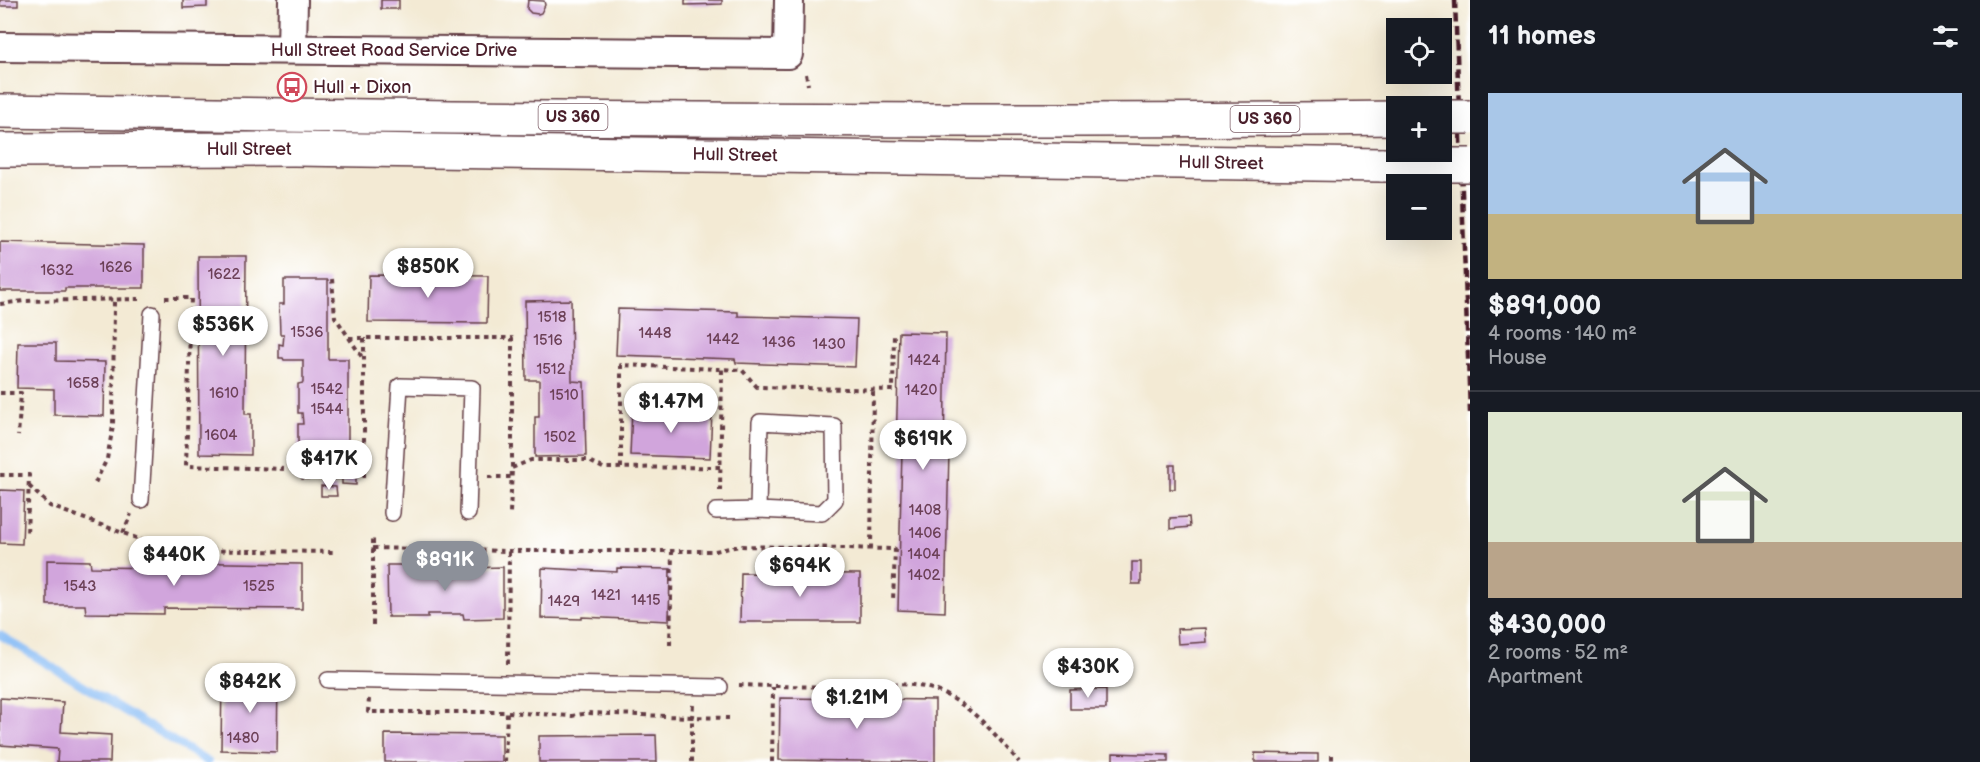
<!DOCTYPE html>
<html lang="en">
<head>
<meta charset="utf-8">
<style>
  body { margin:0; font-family:"Balsamiq Sans",sans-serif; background:#242831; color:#f1f3f6; height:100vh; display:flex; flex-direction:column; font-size:22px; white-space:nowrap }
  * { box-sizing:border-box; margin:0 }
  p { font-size:20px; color:#9ea1a6 }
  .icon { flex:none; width:33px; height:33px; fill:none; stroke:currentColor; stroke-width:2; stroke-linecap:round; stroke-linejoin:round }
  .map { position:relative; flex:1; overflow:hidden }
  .sheet { display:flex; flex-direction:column; background:#171b24; width:510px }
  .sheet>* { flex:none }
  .controls { position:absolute; left:1386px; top:18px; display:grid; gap:12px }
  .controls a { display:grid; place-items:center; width:66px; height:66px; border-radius:0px; background:#171b24; box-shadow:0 6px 24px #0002; font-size:30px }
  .price { position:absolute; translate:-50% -51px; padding:0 14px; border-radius:21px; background:#fff; color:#222; font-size:20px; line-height:39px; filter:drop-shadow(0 2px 3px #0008) }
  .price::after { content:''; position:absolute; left:50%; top:36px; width:18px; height:14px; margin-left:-9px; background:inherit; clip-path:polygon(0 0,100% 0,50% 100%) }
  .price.on { background:#8c9099; color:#fff }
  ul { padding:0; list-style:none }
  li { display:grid; align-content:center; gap:12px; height:318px; padding:0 18px }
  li+li { border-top:2px solid #363941 }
  li span { display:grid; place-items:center; height:186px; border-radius:0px; color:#555 }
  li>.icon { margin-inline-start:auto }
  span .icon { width:108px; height:108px; fill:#fffc; stroke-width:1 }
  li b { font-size:26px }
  h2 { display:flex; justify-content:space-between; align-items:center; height:72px; padding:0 18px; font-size:26px }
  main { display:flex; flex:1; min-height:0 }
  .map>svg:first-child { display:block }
</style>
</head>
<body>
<main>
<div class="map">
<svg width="1470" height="762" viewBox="0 0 1470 762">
  <rect width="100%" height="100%" fill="#fff"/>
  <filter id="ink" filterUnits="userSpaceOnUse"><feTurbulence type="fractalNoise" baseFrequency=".0167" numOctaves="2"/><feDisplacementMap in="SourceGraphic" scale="12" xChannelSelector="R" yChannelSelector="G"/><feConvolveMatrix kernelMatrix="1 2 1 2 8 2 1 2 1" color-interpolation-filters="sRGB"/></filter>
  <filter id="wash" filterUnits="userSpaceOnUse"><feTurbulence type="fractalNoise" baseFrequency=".008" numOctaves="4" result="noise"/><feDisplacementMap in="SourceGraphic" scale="24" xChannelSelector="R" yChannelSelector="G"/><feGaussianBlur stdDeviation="1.35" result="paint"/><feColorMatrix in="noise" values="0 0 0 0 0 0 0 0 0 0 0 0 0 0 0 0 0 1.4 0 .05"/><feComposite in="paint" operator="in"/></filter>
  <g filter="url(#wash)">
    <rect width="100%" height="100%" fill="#f3ead4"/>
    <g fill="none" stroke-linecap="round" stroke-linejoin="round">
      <!-- stream -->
      <polyline stroke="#86bbf5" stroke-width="8" points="0,635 208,762"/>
    </g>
    <g id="blocks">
      <!-- building -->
      <g fill="#d1a5dc">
        <rect x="0" y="0" width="18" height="6"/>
        <polygon points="183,0 207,0 207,7 183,8"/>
        <rect x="381" y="0" width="18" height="9"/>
        <polygon points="528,0 544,1 545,5 541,13 538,14 531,13 527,9"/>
        <polygon points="685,0 722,0 722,4 685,5"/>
        <polygon points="0,242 144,245 144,288 65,288 65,291 0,291"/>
        <polygon points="198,256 246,256 245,414 251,414 251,455 199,454"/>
        <polygon points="369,275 488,276 487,323 368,322"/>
        <polygon points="284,280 328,280 328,359 348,359 348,474 356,474 356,485 342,484 342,479 302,479 303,473 299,473 298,463 303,463 302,453 298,454 298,424 303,424 302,413 298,413 298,384 303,383 303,360 284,360 283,358 279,358 279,344 283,345 284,334 280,334 279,304 284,304"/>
        <polygon points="571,300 572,381 584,382 586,456 535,457 535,417 539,417 539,380 526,380 525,301"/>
        <polygon points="618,309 738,312 738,316 857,319 855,367 736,363 735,359 616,355"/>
        <polygon points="899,332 946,333 944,451 949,451 945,612 898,610 902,451 896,451"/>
        <polygon points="18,343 56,343 56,361 105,362 104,416 54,415 54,389 17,388"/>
        <polygon points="632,409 712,412 710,458 630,455"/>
        <rect x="1170" y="465" width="5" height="24"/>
        <polygon points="321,486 336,487 337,496 321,496"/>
        <polygon points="0,490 24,491 22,544 0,543"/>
        <polygon points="1189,517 1190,527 1170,529 1170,518"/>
        <polygon points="47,560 90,561 91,567 166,568 166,562 302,564 302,609 164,608 164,614 86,613 85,605 47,605"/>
        <rect x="1132" y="562" width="9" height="22"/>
        <polygon points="387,565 428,565 428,569 503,567 503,618 464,619 463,614 428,614 428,617 388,617"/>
        <polygon points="542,568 617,572 617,568 670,569 669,621 582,617 582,619 541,618"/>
        <polygon points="741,573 860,574 860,622 740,622"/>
        <polygon points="1205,628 1206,642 1178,644 1177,629"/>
        <polygon points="222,676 278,678 277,752 221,750"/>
        <polygon points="1106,689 1106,709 1070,709 1070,690"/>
        <polygon points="0,698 63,702 61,732 111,735 110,762 57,762 58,749 0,745"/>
        <polygon points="780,698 935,700 935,762 779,760"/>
        <polygon points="385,734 502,735 502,762 385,762"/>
        <polygon points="656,735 657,762 539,762 539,736"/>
        <polygon points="1113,753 1168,755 1168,762 1113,762"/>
        <polygon points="1255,753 1318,754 1318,762 1255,762"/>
      </g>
    </g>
  </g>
  <g filter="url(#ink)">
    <use href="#blocks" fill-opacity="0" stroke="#633d44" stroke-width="1.5"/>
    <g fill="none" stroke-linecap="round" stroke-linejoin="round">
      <!-- lane casing -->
      <g stroke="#633d44" stroke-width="18">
        <g id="lane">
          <polyline points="141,500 152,314"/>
          <polyline points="716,511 758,510 822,513 835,500 834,426 760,422 758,510"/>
          <polyline points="392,513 400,386 472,388 468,513"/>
          <polyline points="328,680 720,687"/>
        </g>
      </g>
      <!-- street casing -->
      <g stroke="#633d44" stroke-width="32">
        <g id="street">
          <polyline points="0,47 788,54 789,0"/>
          <polyline points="292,49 293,0"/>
        </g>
      </g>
      <!-- primary casing -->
      <g stroke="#633d44" stroke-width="36">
        <g id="primary">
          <path d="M0,111c465,7 931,12 1396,7"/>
          <polyline points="0,150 294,149 1383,165"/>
        </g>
      </g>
      <!-- path -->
      <g stroke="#633d44" stroke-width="4" stroke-dasharray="4.5 4.5" stroke-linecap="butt">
        <polyline points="806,74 808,85"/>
        <polyline points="332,279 335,317 364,360"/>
        <polyline points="165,298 191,298 186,466 284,469"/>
        <polyline points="0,304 24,301 139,299"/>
        <polyline points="349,338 512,338 512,468 510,513"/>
        <polyline points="364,338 364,482"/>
        <polyline points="0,393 21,393 18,436"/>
        <polyline points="512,468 531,460 587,460 603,468 720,467"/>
        <polyline points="621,468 621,365 742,370 757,387 893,390 894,333"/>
        <polyline points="0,475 29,475 27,536"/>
        <polyline points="488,477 512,477"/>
        <polyline points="95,483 107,459 113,426 114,299"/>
        <polyline points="29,486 50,506 169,550 337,552"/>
        <polyline points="720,491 722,369"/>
        <polyline points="123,533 131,514"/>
        <polyline points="373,548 509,551 715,551 739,546 895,549 893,601"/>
        <polyline points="871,549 873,390"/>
        <polyline points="373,625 373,536"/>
        <polyline points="670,645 672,551"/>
        <polyline points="508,664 509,551"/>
        <path d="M739,685c34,1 67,2 101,1 32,0 70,-7 100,6 32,14 57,44 79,70"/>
        <polyline points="369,699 368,712 507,712 572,716 588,713 692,717 692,762"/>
        <polyline points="693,705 692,717 729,718"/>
        <polyline points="1332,755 1332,762"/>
        <polyline points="505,762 507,712"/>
        <polyline points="772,762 773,687"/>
      </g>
      <!-- lane -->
      <use href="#lane" stroke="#fff" stroke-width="15"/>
      <!-- street -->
      <use href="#street" stroke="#fff" stroke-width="28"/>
      <!-- primary -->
      <use href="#primary" stroke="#fff" stroke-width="33"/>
      <!-- rail -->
      <polyline stroke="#4a1f2b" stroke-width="4.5" stroke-dasharray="9 4.5" stroke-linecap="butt" points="1455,0 1470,413"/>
      <!-- primary-bridge casing -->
      <g stroke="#633d44" stroke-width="36" stroke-linecap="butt">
        <g id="primary-bridge">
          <polyline points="1442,117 1470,117"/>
          <polyline points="1383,165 1470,165"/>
        </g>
      </g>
      <!-- primary-bridge -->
      <use href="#primary-bridge" stroke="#fff" stroke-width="33"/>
    </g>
  </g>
  <!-- icons -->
  <defs>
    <g id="bus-ring" transform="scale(1.5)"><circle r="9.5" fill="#fff" stroke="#d1495b" stroke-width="1.5"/><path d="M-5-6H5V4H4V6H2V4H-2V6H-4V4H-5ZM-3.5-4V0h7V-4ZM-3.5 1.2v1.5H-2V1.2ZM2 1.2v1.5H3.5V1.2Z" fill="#d1495b"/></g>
  </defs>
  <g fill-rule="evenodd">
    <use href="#bus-ring" x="292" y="87"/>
  </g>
  <g text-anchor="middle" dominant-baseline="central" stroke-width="4.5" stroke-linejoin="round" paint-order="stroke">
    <!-- number labels -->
    <g font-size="15" fill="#6c4057">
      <text x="116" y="267">1626</text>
      <text x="57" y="270">1632</text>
      <text x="224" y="274">1622</text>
      <text x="552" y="317">1518</text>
      <text x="307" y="332">1536</text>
      <text x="655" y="333">1448</text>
      <text x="723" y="339">1442</text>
      <text x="548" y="340">1516</text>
      <text x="779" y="342">1436</text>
      <text x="829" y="344">1430</text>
      <text x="924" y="360">1424</text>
      <text x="551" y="369">1512</text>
      <text x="83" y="383">1658</text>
      <text x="327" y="389">1542</text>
      <text x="921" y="390">1420</text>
      <text x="224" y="393">1610</text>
      <text x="564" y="395">1510</text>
      <text x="327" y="409">1544</text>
      <text x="221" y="435">1604</text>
      <text x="560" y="437">1502</text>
      <text x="925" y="510">1408</text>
      <text x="925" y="533">1406</text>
      <text x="924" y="554">1404</text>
      <text x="924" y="575">1402</text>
      <text x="80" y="586">1543</text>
      <text x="259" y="586">1525</text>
      <text x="606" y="595">1421</text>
      <text x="646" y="600">1415</text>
      <text x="564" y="601">1429</text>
      <text x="243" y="738">1480</text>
    </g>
    <!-- shield labels -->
    <g fill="#fff" stroke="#80626b" stroke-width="1.5">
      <rect x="538.5" y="104" width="69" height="26" rx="4.5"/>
      <rect x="1230.5" y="106" width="69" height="26" rx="4.5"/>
    </g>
    <g font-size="16" font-weight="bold" fill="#4a1f2b">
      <text x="573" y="117">US 360</text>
      <text x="1265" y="119">US 360</text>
    </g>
    <!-- street labels -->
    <g font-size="18" fill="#4a1f2b" stroke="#fff">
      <text x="394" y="50">Hull Street Road Service Drive</text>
      <text x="249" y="149">Hull Street</text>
      <text transform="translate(735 155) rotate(1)">Hull Street</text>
      <text transform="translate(1221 163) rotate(1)">Hull Street</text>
    </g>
    <!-- poi labels -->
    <g font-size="18" fill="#4a1f2b" stroke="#fff" text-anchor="start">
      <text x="313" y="87">Hull + Dixon</text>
    </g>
  </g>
</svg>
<div class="controls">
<a><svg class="icon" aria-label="locate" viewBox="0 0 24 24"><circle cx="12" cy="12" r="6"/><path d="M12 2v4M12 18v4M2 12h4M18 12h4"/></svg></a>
<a>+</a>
<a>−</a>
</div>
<b class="price" style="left:428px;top:299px">$850K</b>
<b class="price" style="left:223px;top:357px">$536K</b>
<b class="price" style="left:671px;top:434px">$1.47M</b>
<b class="price" style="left:923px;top:471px">$619K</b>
<b class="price" style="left:329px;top:491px">$417K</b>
<b class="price" style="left:174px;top:587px">$440K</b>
<b class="price on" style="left:445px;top:592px">$891K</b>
<b class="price" style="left:800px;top:598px">$694K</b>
<b class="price" style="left:1088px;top:699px">$430K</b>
<b class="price" style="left:250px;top:714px">$842K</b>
<b class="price" style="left:857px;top:730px">$1.21M</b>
</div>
<section class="sheet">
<h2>11 homes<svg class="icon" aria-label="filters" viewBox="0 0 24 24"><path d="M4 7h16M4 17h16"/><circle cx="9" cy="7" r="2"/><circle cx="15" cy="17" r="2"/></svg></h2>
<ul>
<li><span style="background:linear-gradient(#a9c7e8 65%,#c2b280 0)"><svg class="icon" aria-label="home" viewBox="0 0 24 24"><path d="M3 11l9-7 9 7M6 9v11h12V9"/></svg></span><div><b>$891,000</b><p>4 rooms · 140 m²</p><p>House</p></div></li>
<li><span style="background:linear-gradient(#dfe7d0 70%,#b9a48a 0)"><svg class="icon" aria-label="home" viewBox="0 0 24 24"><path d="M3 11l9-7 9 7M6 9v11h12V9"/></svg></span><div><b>$430,000</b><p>2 rooms · 52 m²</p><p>Apartment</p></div></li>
</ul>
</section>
</main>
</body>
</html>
